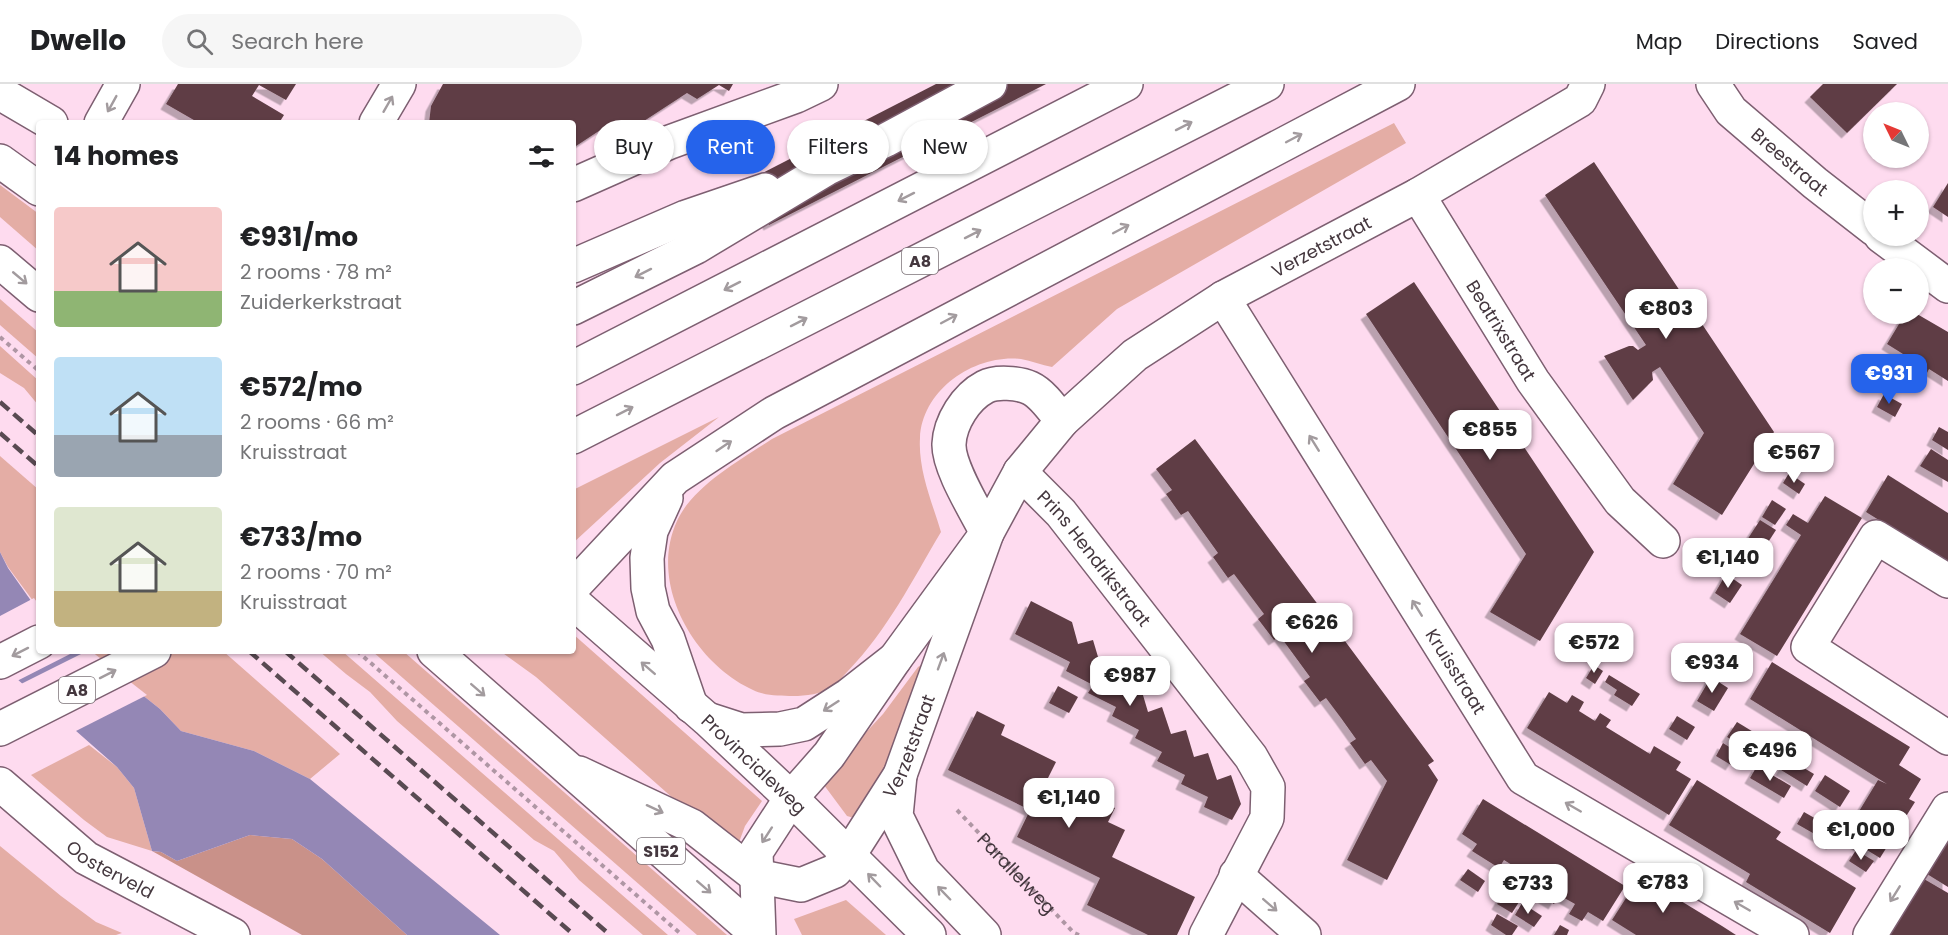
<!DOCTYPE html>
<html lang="en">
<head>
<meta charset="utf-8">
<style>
  body { margin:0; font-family:Poppins,sans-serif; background:#f6f6f6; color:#202124; height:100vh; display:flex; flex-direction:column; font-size:22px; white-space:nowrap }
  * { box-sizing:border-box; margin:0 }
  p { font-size:20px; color:#757577 }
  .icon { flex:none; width:33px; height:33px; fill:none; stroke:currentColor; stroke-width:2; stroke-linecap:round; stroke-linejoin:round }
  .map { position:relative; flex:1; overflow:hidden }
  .side { position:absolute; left:36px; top:36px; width:540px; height:534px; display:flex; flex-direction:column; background:#fff; border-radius:6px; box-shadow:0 2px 4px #0004 }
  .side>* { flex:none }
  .banner { position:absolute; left:594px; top:36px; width:570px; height:54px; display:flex; gap:12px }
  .needle { width:39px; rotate:313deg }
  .controls { position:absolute; left:1863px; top:18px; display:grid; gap:12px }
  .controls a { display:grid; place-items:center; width:66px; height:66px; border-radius:50%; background:#fff; box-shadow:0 2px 4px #0004; font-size:30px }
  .price { position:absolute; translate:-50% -51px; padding:0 14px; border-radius:12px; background:#fff; color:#222; font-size:20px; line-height:39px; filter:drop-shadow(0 2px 3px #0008) }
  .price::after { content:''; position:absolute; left:50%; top:36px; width:18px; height:14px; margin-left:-9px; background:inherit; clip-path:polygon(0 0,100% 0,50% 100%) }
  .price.active { background:#2563eb; color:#fff }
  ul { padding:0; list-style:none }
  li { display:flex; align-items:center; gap:18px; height:150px; padding:0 18px }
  li span { display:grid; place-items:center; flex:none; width:168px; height:120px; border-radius:6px; color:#555 }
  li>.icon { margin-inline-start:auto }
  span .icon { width:72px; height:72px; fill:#fffc; stroke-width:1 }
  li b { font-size:26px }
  h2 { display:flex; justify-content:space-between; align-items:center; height:72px; padding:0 18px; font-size:26px }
  .chip { padding:0 21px; border-radius:27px; background:#fff; box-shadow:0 2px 4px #0004; font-size:21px; line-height:54px }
  .chip.active { background:#2563eb; color:#fff }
  header { display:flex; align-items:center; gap:36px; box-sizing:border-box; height:84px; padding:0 30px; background:#fff; border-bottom:2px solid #e0e0e0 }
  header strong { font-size:28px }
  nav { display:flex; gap:33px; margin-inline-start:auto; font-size:21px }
  .search { width:420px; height:54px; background:#f6f6f6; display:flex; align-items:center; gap:15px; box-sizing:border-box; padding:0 21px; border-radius:33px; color:#757577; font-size:22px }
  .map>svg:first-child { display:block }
</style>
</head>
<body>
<header>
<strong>Dwello</strong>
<div class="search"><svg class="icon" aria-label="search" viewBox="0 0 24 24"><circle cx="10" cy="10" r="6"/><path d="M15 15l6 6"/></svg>Search here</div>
<nav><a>Map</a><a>Directions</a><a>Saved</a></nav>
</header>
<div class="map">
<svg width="1948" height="851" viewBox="0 0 1948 851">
  <defs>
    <filter id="shadow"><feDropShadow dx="-5.5" dy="5.5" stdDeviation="0" flood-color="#0004"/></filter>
  </defs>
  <rect width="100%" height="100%" fill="#fedbef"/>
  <!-- green -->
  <g fill="#e4ada5">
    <path d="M1394,39l12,20 -289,166 -65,58c-10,-2 -21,-6 -31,-8 -47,-5 -99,31 -101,79 -2,32 12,64 21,94 -28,47 -54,99 -93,139 -5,5 -10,12 -16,16 -11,7 -26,9 -39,9 -13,0 -28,0 -40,-6 -59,-27 -105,-106 -76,-169 16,-35 63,-61 95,-82z"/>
    <polygon points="0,101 39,130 39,167 0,133"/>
    <polygon points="0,215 39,249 39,275 0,241"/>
    <polygon points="0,262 39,297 39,322 24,304 0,289"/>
    <polygon points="719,333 660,379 573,459 573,406"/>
    <polygon points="0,372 39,406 39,525 8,483 0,468"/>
    <polygon points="573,550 762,717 745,742 738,761 692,731 536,593 500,567 573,567"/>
    <polygon points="87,567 223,567 340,670 310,695 254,667 181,647 160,625"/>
    <polygon points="319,567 342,567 668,851 643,851 579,796 554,767 534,756 397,637 370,608 346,590"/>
    <polygon points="372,567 403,567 727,851 697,851"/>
    <polygon points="924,579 891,680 854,734 847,732 821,697 883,630 918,583"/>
    <polygon points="89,661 117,683 134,704 152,767 107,753 84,736 31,691"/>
    <polygon points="0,762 61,812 96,838 122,849 116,851 0,851"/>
    <polygon points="846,816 886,851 802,851 794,835"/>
  </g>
  <!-- forest -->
  <polygon fill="#c99189" points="250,751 292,755 322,775 407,851 302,851 152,767 161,768 177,777"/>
  <!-- water -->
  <polygon fill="#9487b5" points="0,468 8,484 34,521 39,567 87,567 160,625 181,647 254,667 310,695 500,851 407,851 322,775 292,755 250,751 177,777 161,768 152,767 134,704 117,683 0,580"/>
  <!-- pier -->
  <g fill="#fedbef">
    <polygon points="34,514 39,521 39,567 76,567 15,598 0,584 0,532"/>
    <polygon points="87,567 91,567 147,611 72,649 19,601"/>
  </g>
  <!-- building -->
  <g fill="#5e3e45" filter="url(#shadow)">
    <polygon points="178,0 296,0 286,16 259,1 252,12 284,31 279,39 199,39 166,20"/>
    <polygon points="443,0 733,0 729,7 719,1 697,15 687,9 621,52 605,43 573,64 573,39 429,39 431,22"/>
    <polygon points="936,0 1046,0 769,141 747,97"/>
    <polygon points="1823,0 1897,0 1847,49 1810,13"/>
    <polygon points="1594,78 1774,348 1722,431 1673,400 1704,349 1660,283 1652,288 1653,296 1633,316 1604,272 1629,262 1633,262 1638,266 1646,261 1545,111"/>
    <polygon points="1948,99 1948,133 1933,123"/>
    <polygon points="1414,198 1594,468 1540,557 1490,528 1526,470 1366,230"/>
    <polygon points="1905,230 1917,230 1948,248 1948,297 1929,285 1925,293 1910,285 1898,277 1903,270 1887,260"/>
    <polygon points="1884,310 1902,320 1895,333 1877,323"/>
    <polygon points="1939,343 1948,348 1948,366 1932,356"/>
    <polygon points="1195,355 1434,677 1428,681 1438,696 1387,796 1347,776 1387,697 1371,676 1365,680 1350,659 1356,655 1341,634 1326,614 1320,618 1304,597 1310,593 1280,552 1274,556 1258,535 1264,530 1234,490 1228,494 1213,473 1218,469 1188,427 1181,431 1166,410 1172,406 1156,385"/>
    <polygon points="1931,365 1948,376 1948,398 1920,382"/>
    <polygon points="1789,389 1805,400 1799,410 1783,399"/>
    <polygon points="1888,391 1948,429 1948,479 1866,428"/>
    <polygon points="1825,412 1862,434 1777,572 1740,550 1801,451 1786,441 1793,430 1808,439"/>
    <polygon points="1772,416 1786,425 1775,441 1762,433"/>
    <polygon points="1760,436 1776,446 1754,480 1738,470"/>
    <polygon points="1726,490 1742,501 1730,519 1715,509"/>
    <polygon points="1031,517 1072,538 1078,560 1093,556 1101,583 1116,578 1125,606 1140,601 1148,628 1162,623 1171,650 1186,646 1194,673 1208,669 1217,696 1231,691 1241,720 1232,736 1204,723 1208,713 1181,700 1185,691 1157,677 1162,668 1135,654 1139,646 1112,632 1116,623 1088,609 1093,601 1066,587 1070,578 1015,550"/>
    <polygon points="1772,578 1910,663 1899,681 1921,695 1909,715 1915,718 1880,774 1844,752 1878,696 1887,700 1750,615"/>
    <polygon points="1594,581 1603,587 1595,600 1586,594"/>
    <polygon points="1609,591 1640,610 1632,622 1614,611 1617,606 1605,598"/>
    <polygon points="1711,593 1728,604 1714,627 1697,617"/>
    <polygon points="1058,602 1078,613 1069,629 1049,619"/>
    <polygon points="1549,608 1567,619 1572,611 1584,618 1579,627 1595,637 1600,629 1611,636 1606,643 1650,670 1654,662 1681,678 1676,686 1691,695 1669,731 1527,644"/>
    <polygon points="977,627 1005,641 1001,651 1056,678 1048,694 1063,701 1057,713 1097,732 1103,719 1115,724 1108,738 1125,746 1112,773 1195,813 1177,851 1148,851 1087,821 1100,794 1017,753 1030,726 948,686"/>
    <polygon points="1677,632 1695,643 1687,656 1669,645"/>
    <polygon points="1737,638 1773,660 1763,675 1727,653"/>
    <polygon points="1723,659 1739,669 1731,681 1716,672"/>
    <polygon points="1791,670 1801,677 1799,681 1814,690 1807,702 1781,686"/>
    <polygon points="1757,682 1791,702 1784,714 1750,694"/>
    <polygon points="1825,691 1850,707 1840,723 1815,707"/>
    <polygon points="1697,696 1781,748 1776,755 1856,804 1830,849 1746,798 1750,790 1669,741"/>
    <polygon points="1483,715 1625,802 1603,837 1588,828 1582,837 1569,830 1575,820 1559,811 1554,820 1528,804 1534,795 1504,776 1499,784 1472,767 1477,760 1462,750"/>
    <polygon points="1804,728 1839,748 1832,760 1797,740"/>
    <polygon points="1948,755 1948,803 1927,790"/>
    <polygon points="1856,766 1874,777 1866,788 1849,777"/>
    <polygon points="1468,785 1485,797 1478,808 1460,796"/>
    <polygon points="1640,792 1722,842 1736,851 1636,851 1612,836"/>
    <polygon points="1924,795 1948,809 1948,851 1889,851"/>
    <polygon points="1504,808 1519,818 1512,829 1497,820"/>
    <polygon points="1522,819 1542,832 1534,843 1515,831"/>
    <polygon points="1497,830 1518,842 1512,851 1506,851 1491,841"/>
    <polygon points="1560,841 1569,846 1567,851 1554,851"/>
  </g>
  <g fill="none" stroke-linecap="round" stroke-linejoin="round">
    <!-- minor casing -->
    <g stroke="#7d5f71" stroke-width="36">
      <g id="minor">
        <path id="s2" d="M1713,0l18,27 84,72 59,46"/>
        <polyline points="0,9 51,39"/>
        <polyline points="101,39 123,0"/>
        <polyline points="376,39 399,0"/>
        <polyline points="573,101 670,58 796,12 821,0"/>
        <path id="s3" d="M1418,111l115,186 87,120 43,40"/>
        <polyline points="1881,152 1948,202"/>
        <path id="s4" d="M1223,214l300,480 269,157"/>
        <path id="s5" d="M1020,388l41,41 190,244 17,30 -1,31 -61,117"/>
        <polyline points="1948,497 1876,453 1808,563 1948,654"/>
        <path id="s6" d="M579,689l113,53 64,50 45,9 34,-14 14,-16 51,-80 87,-242c-11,-22 -39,-66 -38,-89 1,-22 17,-47 36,-57 11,-6 34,-4 45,1 13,6 24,23 32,33"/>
        <path id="s7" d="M0,700l86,74 147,77"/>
        <polyline points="1236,791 1304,851"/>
        <path id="s8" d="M759,851l-3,-83 35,-54 38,-43 66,-96 92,-126 33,-61 42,-51 73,-66 88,-57 195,-103 162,-95 8,-16"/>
        <polyline points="1870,851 1948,725"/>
      </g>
    </g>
    <!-- major casing -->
    <g stroke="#7d5f71" stroke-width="36">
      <g id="major">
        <polyline points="0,77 39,105"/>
        <polyline points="0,178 39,211"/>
        <path id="s9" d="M573,518l135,118 83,78 138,137"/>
        <polyline points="434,567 758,851"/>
        <polyline points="710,636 741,646 780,645 804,640 849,611 895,575"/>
        <polyline points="900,691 896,732 923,787 984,851"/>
      </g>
    </g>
    <!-- highway casing -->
    <g stroke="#7d5f71" stroke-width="36">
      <g id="highway">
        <polyline points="573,182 686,133 765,106"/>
        <polyline points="573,224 696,163 826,85 886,56 990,0"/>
        <polyline points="573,284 1126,0"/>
        <polyline points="573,353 1267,0"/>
        <polyline points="666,414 651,447 647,474 648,504 653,527 668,555 691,622"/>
        <polyline points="573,503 675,394 774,329 1398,0"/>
        <polyline points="0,578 39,558"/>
        <polyline points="0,645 154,567"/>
      </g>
    </g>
    <!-- path -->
    <g stroke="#af96a4" stroke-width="4" stroke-dasharray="4.5 4.5" stroke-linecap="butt">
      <polyline points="0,253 39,287"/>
      <polyline points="357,567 682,851"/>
      <path id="s1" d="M957,726l117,123 5,2"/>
    </g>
    <!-- minor -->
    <use href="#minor" stroke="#fff" stroke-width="33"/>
    <!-- major -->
    <use href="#major" stroke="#fff" stroke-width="33"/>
    <!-- highway -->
    <use href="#highway" stroke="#fff" stroke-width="33"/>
    <!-- rail -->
    <g stroke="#594a52" stroke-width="4.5" stroke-dasharray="12 6" stroke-linecap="butt">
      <polyline points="0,318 39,352"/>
      <polyline points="0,349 39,383"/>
      <polyline points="249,567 574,851"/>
      <polyline points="285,567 610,851"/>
    </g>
  </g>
  <!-- one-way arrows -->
  <defs><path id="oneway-shaft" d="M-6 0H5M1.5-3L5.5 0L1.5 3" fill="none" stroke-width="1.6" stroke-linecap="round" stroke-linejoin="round" transform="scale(1.5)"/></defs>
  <g stroke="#a29b9e">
    <use href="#oneway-shaft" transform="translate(112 20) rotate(119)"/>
    <use href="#oneway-shaft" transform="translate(388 20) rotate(-60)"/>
    <use href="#oneway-shaft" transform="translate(1184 42) rotate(-27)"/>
    <use href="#oneway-shaft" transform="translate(1294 54) rotate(-28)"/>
    <use href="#oneway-shaft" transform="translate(906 113) rotate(153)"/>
    <use href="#oneway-shaft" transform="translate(1121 145) rotate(-28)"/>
    <use href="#oneway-shaft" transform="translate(973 150) rotate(-27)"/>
    <use href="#oneway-shaft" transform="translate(643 189) rotate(153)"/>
    <use href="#oneway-shaft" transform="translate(20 194) rotate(40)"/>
    <use href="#oneway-shaft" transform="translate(732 202) rotate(153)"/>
    <use href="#oneway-shaft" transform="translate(949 235) rotate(-28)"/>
    <use href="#oneway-shaft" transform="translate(799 238) rotate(-27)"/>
    <use href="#oneway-shaft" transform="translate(625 327) rotate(-27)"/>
    <use href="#oneway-shaft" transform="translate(1314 359) rotate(-122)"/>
    <use href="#oneway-shaft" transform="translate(724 362) rotate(-34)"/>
    <use href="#oneway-shaft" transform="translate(1417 524) rotate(-122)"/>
    <use href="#oneway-shaft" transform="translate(20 568) rotate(153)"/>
    <use href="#oneway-shaft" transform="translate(941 577) rotate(-70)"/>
    <use href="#oneway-shaft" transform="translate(648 584) rotate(-139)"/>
    <use href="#oneway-shaft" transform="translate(108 590) rotate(-27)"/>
    <use href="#oneway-shaft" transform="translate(478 606) rotate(41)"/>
    <use href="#oneway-shaft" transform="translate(831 622) rotate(147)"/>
    <use href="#oneway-shaft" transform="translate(1573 723) rotate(-150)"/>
    <use href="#oneway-shaft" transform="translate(655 725) rotate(25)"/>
    <use href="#oneway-shaft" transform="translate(767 751) rotate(123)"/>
    <use href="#oneway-shaft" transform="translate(874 796) rotate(-134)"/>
    <use href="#oneway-shaft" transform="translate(704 803) rotate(41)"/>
    <use href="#oneway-shaft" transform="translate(944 809) rotate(-134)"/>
    <use href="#oneway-shaft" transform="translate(1895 810) rotate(122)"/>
    <use href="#oneway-shaft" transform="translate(1270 821) rotate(41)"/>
    <use href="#oneway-shaft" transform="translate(1742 822) rotate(-150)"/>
  </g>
  <g text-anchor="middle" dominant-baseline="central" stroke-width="6" stroke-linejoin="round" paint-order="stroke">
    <!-- shield labels -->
    <g fill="#fff" stroke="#7c7378" stroke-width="1.5">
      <rect x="902" y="164" width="36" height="26" rx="4.5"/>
      <rect x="59" y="593" width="36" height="26" rx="4.5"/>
      <rect x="637" y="754" width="48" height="26" rx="4.5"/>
    </g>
    <g font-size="16" font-weight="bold" fill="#44373e">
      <text x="920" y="177">A8</text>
      <text x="77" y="606">A8</text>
      <text x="661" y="767">S152</text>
    </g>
    <!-- street labels -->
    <g font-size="18" fill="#44373e" stroke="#fff">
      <text stroke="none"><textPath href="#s2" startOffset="110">Breestraat</textPath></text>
      <text stroke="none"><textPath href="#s8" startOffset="927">Verzetstraat</textPath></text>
      <text stroke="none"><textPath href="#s3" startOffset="159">Beatrixstraat</textPath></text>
      <text stroke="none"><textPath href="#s5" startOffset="114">Prins Hendrikstraat</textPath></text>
      <text stroke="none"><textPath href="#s4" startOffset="440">Kruisstraat</textPath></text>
      <text stroke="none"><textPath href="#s6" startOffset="435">Verzetstraat</textPath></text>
      <text stroke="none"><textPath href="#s9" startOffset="243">Provincialeweg</textPath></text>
      <text stroke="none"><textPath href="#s7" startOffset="140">Oosterveld</textPath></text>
      <text stroke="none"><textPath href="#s1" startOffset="87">Parallelweg</textPath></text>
    </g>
  </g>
</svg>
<div class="controls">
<a><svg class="needle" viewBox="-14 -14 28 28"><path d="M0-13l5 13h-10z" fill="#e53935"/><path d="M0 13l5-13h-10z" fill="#757577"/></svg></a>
<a>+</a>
<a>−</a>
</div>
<b class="price" style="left:1666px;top:256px">€803</b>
<b class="price active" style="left:1889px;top:321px">€931</b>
<b class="price" style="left:1490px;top:377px">€855</b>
<b class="price" style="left:1794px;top:400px">€567</b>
<b class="price" style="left:1728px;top:505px">€1,140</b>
<b class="price" style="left:1312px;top:570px">€626</b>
<b class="price" style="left:1594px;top:590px">€572</b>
<b class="price" style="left:1712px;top:610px">€934</b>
<b class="price" style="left:1130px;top:623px">€987</b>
<b class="price" style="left:1770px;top:698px">€496</b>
<b class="price" style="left:1069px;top:745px">€1,140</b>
<b class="price" style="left:1861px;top:777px">€1,000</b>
<b class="price" style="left:1663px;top:830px">€783</b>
<b class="price" style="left:1528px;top:831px">€733</b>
<div class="banner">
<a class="chip">Buy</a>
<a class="chip active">Rent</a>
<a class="chip">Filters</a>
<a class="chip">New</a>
</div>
<section class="side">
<h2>14 homes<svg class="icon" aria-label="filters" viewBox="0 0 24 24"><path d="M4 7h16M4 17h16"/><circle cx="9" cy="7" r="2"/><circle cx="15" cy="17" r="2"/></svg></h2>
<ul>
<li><span style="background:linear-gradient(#f6c9c9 70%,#8fb573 0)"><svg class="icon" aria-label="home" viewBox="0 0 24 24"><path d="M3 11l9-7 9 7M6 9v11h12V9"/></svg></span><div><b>€931/mo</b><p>2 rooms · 78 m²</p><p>Zuiderkerkstraat</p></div></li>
<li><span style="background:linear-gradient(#bfe0f5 65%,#9aa5b1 0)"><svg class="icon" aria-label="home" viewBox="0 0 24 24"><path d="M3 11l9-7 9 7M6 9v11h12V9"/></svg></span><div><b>€572/mo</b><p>2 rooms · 66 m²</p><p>Kruisstraat</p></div></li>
<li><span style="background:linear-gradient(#dfe7d0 70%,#c2b280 0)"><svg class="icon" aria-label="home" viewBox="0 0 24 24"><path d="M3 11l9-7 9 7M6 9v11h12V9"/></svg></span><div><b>€733/mo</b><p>2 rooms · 70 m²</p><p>Kruisstraat</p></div></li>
</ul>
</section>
</div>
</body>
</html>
